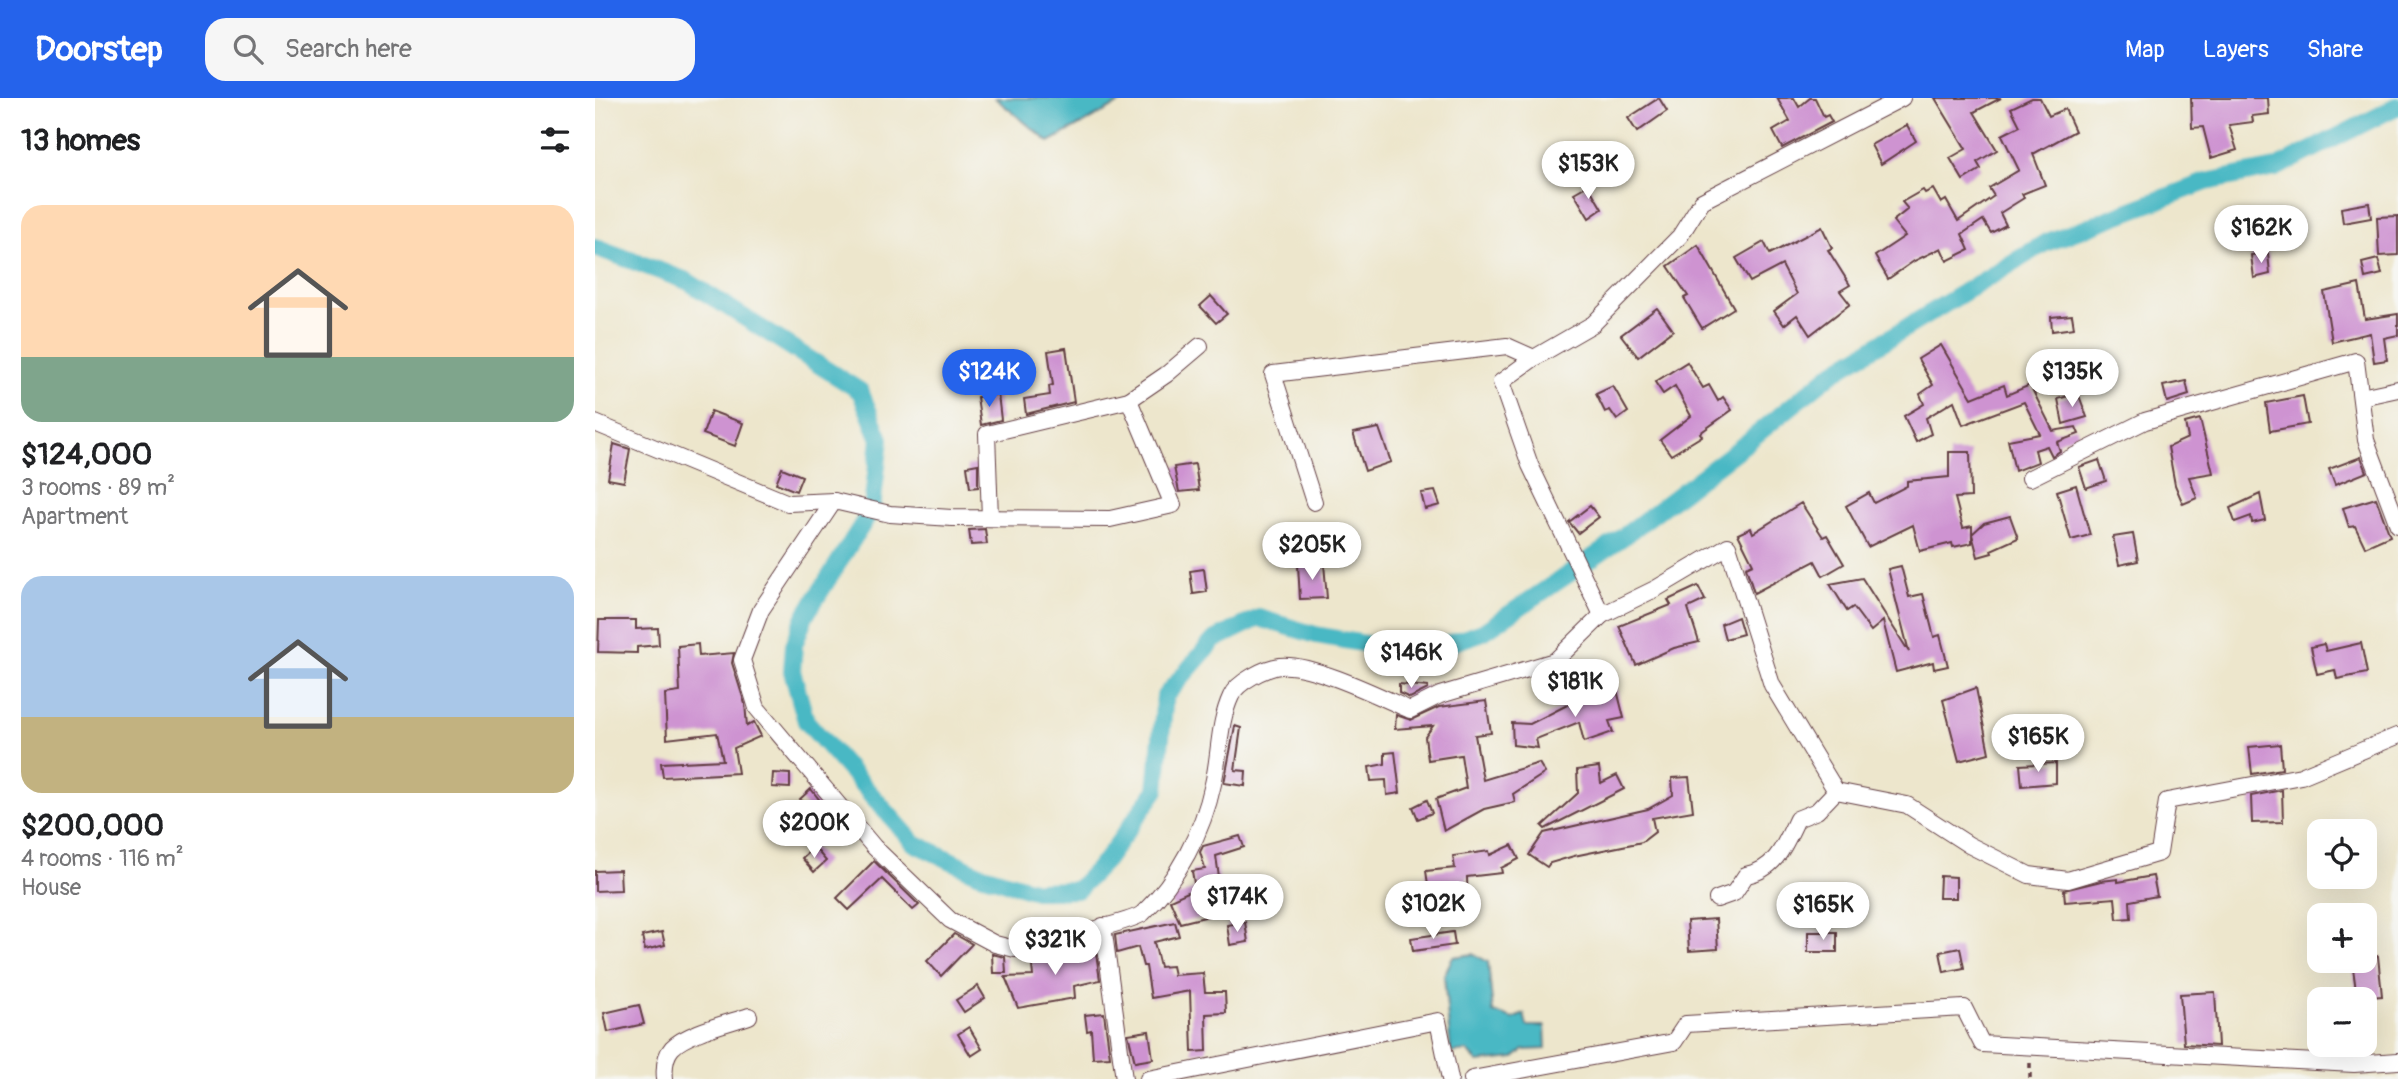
<!DOCTYPE html>
<html lang="en">
<head>
<meta charset="utf-8">
<style>
  body { margin:0; font-family:Pangolin,sans-serif; background:#f6f6f6; color:#202124; height:100vh; display:flex; flex-direction:column; font-size:26px; white-space:nowrap }
  * { box-sizing:border-box; margin:0 }
  p { font-size:23px; color:#757577 }
  .icon { flex:none; width:38px; height:38px; fill:none; stroke:currentColor; stroke-width:2; stroke-linecap:round; stroke-linejoin:round }
  .map { position:relative; flex:1; overflow:hidden }
  .details { display:flex; flex-direction:column; background:#fff; width:595px }
  .details>* { flex:none }
  .buttons { position:absolute; left:1712px; top:721px; display:grid; gap:14px }
  .buttons a { display:grid; place-items:center; width:70px; height:70px; border-radius:14px; background:#fff; box-shadow:0 7px 28px #0002; font-size:35px }
  .price { position:absolute; translate:-50% -60px; padding:0 16px; border-radius:24px; background:#fff; color:#222; font-size:23px; line-height:46px; filter:drop-shadow(0 2px 4px #0008) }
  .price::after { content:''; position:absolute; left:50%; top:42px; width:21px; height:16px; margin-left:-10px; background:inherit; clip-path:polygon(0 0,100% 0,50% 100%) }
  .price.active { background:#2563eb; color:#fff }
  ul { padding:0; list-style:none }
  li { display:grid; align-content:center; gap:14px; height:371px; padding:0 21px }
  li span { display:grid; place-items:center; height:217px; border-radius:21px; color:#555 }
  li>.icon { margin-inline-start:auto }
  span .icon { width:126px; height:126px; fill:#fffc; stroke-width:1 }
  li b { font-size:30px }
  h2 { display:flex; justify-content:space-between; align-items:center; height:84px; padding:0 21px; font-size:30px }
  header { display:flex; align-items:center; gap:42px; box-sizing:border-box; height:98px; padding:0 35px; background:#2563eb; color:#fff }
  header strong { font-size:33px }
  nav { display:flex; gap:38px; margin-inline-start:auto; font-size:24px }
  .search { width:490px; height:63px; background:#f6f6f6; display:flex; align-items:center; gap:18px; box-sizing:border-box; padding:0 24px; border-radius:21px; color:#757577; font-size:26px }
  main { display:flex; flex:1; min-height:0 }
  .map>svg:first-child { display:block }
</style>
</head>
<body>
<header>
<strong>Doorstep</strong>
<div class="search"><svg class="icon" aria-label="search" viewBox="0 0 24 24"><circle cx="10" cy="10" r="6"/><path d="M15 15l6 6"/></svg>Search here</div>
<nav><a>Map</a><a>Layers</a><a>Share</a></nav>
</header>
<main>
<section class="details">
<h2>13 homes<svg class="icon" aria-label="filters" viewBox="0 0 24 24"><path d="M4 7h16M4 17h16"/><circle cx="9" cy="7" r="2"/><circle cx="15" cy="17" r="2"/></svg></h2>
<ul>
<li><span style="background:linear-gradient(#ffd9b3 70%,#7fa58c 0)"><svg class="icon" aria-label="home" viewBox="0 0 24 24"><path d="M3 11l9-7 9 7M6 9v11h12V9"/></svg></span><div><b>$124,000</b><p>3 rooms · 89 m²</p><p>Apartment</p></div></li>
<li><span style="background:linear-gradient(#a9c7e8 65%,#c2b280 0)"><svg class="icon" aria-label="home" viewBox="0 0 24 24"><path d="M3 11l9-7 9 7M6 9v11h12V9"/></svg></span><div><b>$200,000</b><p>4 rooms · 116 m²</p><p>House</p></div></li>
</ul>
</section>
<div class="map">
<svg width="1803" height="981" viewBox="0 0 1803 981">
  <rect width="100%" height="100%" fill="#f6f6f2"/>
  <filter id="ink" filterUnits="userSpaceOnUse"><feTurbulence type="fractalNoise" baseFrequency=".0143" numOctaves="2"/><feDisplacementMap in="SourceGraphic" scale="14" xChannelSelector="R" yChannelSelector="G"/><feConvolveMatrix kernelMatrix="1 2 1 2 8 2 1 2 1" color-interpolation-filters="sRGB"/></filter>
  <filter id="wash" filterUnits="userSpaceOnUse"><feTurbulence type="fractalNoise" baseFrequency=".00686" numOctaves="4" result="noise"/><feDisplacementMap in="SourceGraphic" scale="28" xChannelSelector="R" yChannelSelector="G"/><feGaussianBlur stdDeviation="1.57" result="paint"/><feColorMatrix in="noise" values="0 0 0 0 0 0 0 0 0 0 0 0 0 0 0 0 0 1.4 0 .05"/><feComposite in="paint" operator="in"/></filter>
  <g filter="url(#wash)">
    <rect width="100%" height="100%" fill="#ede6cc"/>
    <!-- water -->
    <g fill="#4ab8c4" stroke="#4a6c78" stroke-width="2">
      <polygon points="400,0 534,0 454,44"/>
      <polygon points="879,856 893,864 898,914 918,921 929,916 932,928 950,928 951,951 929,952 919,960 883,964 872,953 856,955 849,877 858,859"/>
    </g>
    <g fill="none" stroke-linecap="round" stroke-linejoin="round">
      <!-- canal -->
      <polyline stroke="#4ab8c4" stroke-width="18" points="0,149 92,183 265,293 285,341 277,411 210,518 199,547 197,573 211,623 319,745 382,775 441,793 482,792 511,762 561,692 570,598 619,542 664,520 721,537 787,549 833,553 888,534 1028,439 1150,346 1237,275 1450,145 1611,84 1681,70 1803,8"/>
    </g>
    <g id="blocks">
      <!-- building -->
      <g fill="#ce93d1">
        <polygon points="1064,0 1072,13 1042,34 1033,20"/>
        <polygon points="1182,0 1199,0 1204,9 1215,0 1220,0 1229,19 1233,17 1237,24 1187,50 1178,33 1195,23"/>
        <polygon points="1340,0 1406,0 1379,14 1402,52 1382,64 1386,71 1368,82 1355,60 1371,51"/>
        <polygon points="1437,0 1445,0 1454,18 1470,11 1480,33 1438,56 1450,87 1427,96 1429,100 1405,115 1411,127 1396,135 1388,122 1367,136 1374,152 1352,163 1346,150 1319,163 1293,181 1280,158 1310,138 1298,123 1313,111 1307,104 1328,92 1330,95 1338,91 1346,105 1351,102 1363,123 1399,98 1394,90 1424,72 1407,37 1425,28 1416,10"/>
        <polygon points="1596,0 1673,0 1674,16 1657,18 1658,24 1634,27 1642,52 1616,60 1608,29 1597,30"/>
        <polygon points="1312,27 1321,43 1286,66 1276,47"/>
        <polygon points="993,87 1007,111 994,120 979,95"/>
        <polygon points="1774,105 1776,120 1748,125 1746,110"/>
        <polygon points="1803,118 1803,157 1784,158 1782,119"/>
        <polygon points="1227,129 1237,150 1233,152 1255,187 1245,193 1255,206 1215,237 1202,217 1189,227 1179,213 1202,196 1187,167 1155,184 1141,160 1169,144 1175,156"/>
        <polygon points="1103,147 1139,210 1107,230 1089,200 1093,198 1073,168"/>
        <polygon points="1673,155 1675,176 1659,180 1656,157"/>
        <polygon points="1783,161 1787,176 1770,180 1767,165"/>
        <polygon points="1764,186 1770,221 1803,216 1803,237 1789,240 1792,262 1779,264 1775,235 1737,244 1729,194"/>
        <polygon points="616,198 632,216 621,225 605,208"/>
        <polygon points="1062,210 1078,232 1043,259 1026,237"/>
        <polygon points="1477,217 1479,230 1457,233 1456,219"/>
        <polygon points="1346,247 1377,300 1409,287 1412,297 1435,287 1458,333 1481,329 1484,336 1462,344 1465,353 1457,358 1452,348 1440,352 1443,364 1420,373 1413,342 1445,336 1429,304 1368,327 1359,303 1331,320 1336,336 1321,344 1309,318 1329,306 1325,296 1338,287 1323,261"/>
        <polygon points="471,250 479,304 431,316 429,301 455,297 454,288 458,287 453,253"/>
        <polygon points="1092,264 1108,290 1114,287 1123,303 1128,299 1137,312 1105,335 1107,338 1076,357 1065,342 1096,318 1080,288 1068,296 1060,284"/>
        <polygon points="1591,283 1594,297 1572,304 1568,288"/>
        <polygon points="1018,288 1033,314 1022,322 1015,312 1010,314 1001,296"/>
        <polygon points="1483,295 1492,319 1468,326 1463,301"/>
        <polygon points="403,296 406,322 386,327 382,299"/>
        <polygon points="1708,298 1713,326 1675,333 1671,305"/>
        <polygon points="116,313 148,325 140,348 108,336"/>
        <polygon points="1605,321 1618,375 1594,379 1602,400 1588,406 1580,387 1573,349 1593,340 1590,325"/>
        <polygon points="784,330 796,364 770,373 758,335"/>
        <polygon points="19,346 35,351 29,384 13,381"/>
        <polygon points="1354,354 1375,354 1376,399 1360,400 1368,430 1377,428 1377,445 1358,449 1357,445 1325,453 1318,427 1273,449 1251,408 1274,395 1279,405 1312,388 1312,383 1354,379"/>
        <polygon points="1766,359 1772,374 1740,387 1734,371"/>
        <polygon points="1504,362 1511,383 1491,390 1484,369"/>
        <polygon points="383,366 383,389 375,390 372,368"/>
        <polygon points="600,366 604,392 584,394 579,369"/>
        <polygon points="187,370 207,378 201,393 181,385"/>
        <polygon points="1481,387 1495,437 1476,442 1462,393"/>
        <polygon points="840,393 845,407 830,411 826,395"/>
        <polygon points="1665,396 1670,422 1657,425 1656,418 1640,424 1635,410"/>
        <polygon points="1781,400 1795,438 1770,449 1760,428 1754,429 1748,410"/>
        <polygon points="1206,405 1228,439 1232,437 1249,466 1228,478 1220,463 1159,495 1151,469 1158,466 1143,436 1156,430 1158,435"/>
        <polygon points="995,408 1004,419 983,435 974,424"/>
        <polygon points="1415,418 1423,440 1396,452 1397,455 1383,459 1377,436 1389,425"/>
        <polygon points="390,431 392,446 376,447 374,432"/>
        <polygon points="1538,436 1543,463 1524,467 1518,439"/>
        <polygon points="729,466 732,500 705,501 703,467"/>
        <polygon points="1306,468 1314,499 1328,496 1339,539 1345,537 1353,568 1339,571 1338,564 1301,574 1288,523 1276,533 1258,509 1252,513 1235,486 1267,480 1314,554 1293,471"/>
        <polygon points="609,471 612,494 598,496 595,473"/>
        <polygon points="1103,488 1110,502 1093,510 1104,544 1079,550 1041,567 1024,528 1076,507 1073,502"/>
        <polygon points="1143,519 1148,536 1130,541 1126,526"/>
        <polygon points="4,522 41,522 41,531 63,530 64,547 42,549 42,555 3,554"/>
        <polygon points="1766,545 1772,575 1742,581 1740,572 1722,576 1716,549 1729,546 1731,553"/>
        <polygon points="103,546 104,558 139,555 137,565 150,606 152,628 159,624 166,638 139,650 143,675 68,679 66,665 128,662 122,635 72,641 70,596 85,594 83,548"/>
        <polygon points="804,586 833,589 833,591 815,600 804,595"/>
        <polygon points="1021,588 1029,620 1014,623 1018,634 989,644 984,624 941,641 943,650 918,647 917,625 935,626 990,598"/>
        <polygon points="1381,590 1394,655 1364,663 1348,602"/>
        <polygon points="891,603 896,635 880,637 888,682 944,665 950,675 918,696 920,704 889,711 849,733 841,701 871,690 866,657 833,662 830,639 838,628 800,631 801,617 816,622 844,609"/>
        <polygon points="640,628 646,630 640,672 651,673 650,688 629,685"/>
        <polygon points="1685,646 1687,671 1657,676 1654,649"/>
        <polygon points="800,654 805,695 792,697 791,682 776,683 774,669 790,666 790,655"/>
        <polygon points="1461,665 1461,685 1427,688 1425,667"/>
        <polygon points="1004,669 1006,685 1022,677 1029,691 950,731 947,728 983,695 982,672"/>
        <polygon points="178,675 195,676 195,690 177,689"/>
        <polygon points="1094,679 1098,713 1057,720 1060,734 1047,744 979,758 955,765 952,769 934,757 949,735 1053,711 1078,697 1077,680"/>
        <polygon points="216,691 230,709 218,718 205,701"/>
        <polygon points="1687,692 1688,724 1657,725 1656,698"/>
        <polygon points="832,702 837,715 823,721 818,709"/>
        <polygon points="645,738 649,749 621,758 627,800 618,802 613,787 618,817 585,825 575,802 600,791 597,773 610,771 605,754 608,748"/>
        <polygon points="917,747 924,761 906,770 907,775 872,779 873,810 854,810 853,797 835,800 831,773 860,770 858,758 894,753 895,757"/>
        <polygon points="219,749 231,763 219,774 207,760"/>
        <polygon points="279,763 324,807 318,812 287,781 254,812 242,800"/>
        <polygon points="25,772 26,792 0,793 0,773"/>
        <polygon points="662,778 668,797 649,802 644,784"/>
        <polygon points="1345,778 1361,779 1361,800 1344,800"/>
        <polygon points="1558,778 1562,798 1535,803 1536,820 1522,821 1520,800 1470,804 1469,792 1506,783 1523,781 1523,784"/>
        <polygon points="1121,821 1123,851 1094,853 1092,823"/>
        <polygon points="580,824 584,838 559,844 565,869 577,868 579,877 608,875 610,894 630,894 631,915 611,916 612,953 597,954 595,893 556,900 551,868 548,868 543,849 522,855 520,837"/>
        <polygon points="650,824 653,844 635,847 632,827"/>
        <polygon points="67,834 70,847 50,852 47,838"/>
        <polygon points="858,834 860,847 818,853 816,840"/>
        <rect x="1213" y="834" width="29" height="20"/>
        <polygon points="359,836 377,846 346,878 332,863"/>
        <polygon points="499,842 505,882 479,888 480,900 423,910 410,879 438,878 436,858 456,853 457,860 487,854 485,846"/>
        <polygon points="1365,850 1369,870 1349,874 1345,854"/>
        <polygon points="397,856 410,859 411,875 398,875"/>
        <polygon points="1783,858 1787,898 1762,900 1757,863"/>
        <polygon points="383,888 390,900 369,914 361,902"/>
        <polygon points="1620,894 1623,948 1589,946 1585,896"/>
        <polygon points="44,907 49,926 13,934 9,915"/>
        <polygon points="509,915 515,959 498,960 496,932 492,933 490,917"/>
        <polygon points="374,929 387,951 376,958 363,936"/>
        <polygon points="554,933 558,961 540,964 533,936"/>
      </g>
    </g>
  </g>
  <g filter="url(#ink)">
    <use href="#blocks" fill-opacity="0" stroke="#623d43" stroke-width="2"/>
    <g fill="none" stroke-linecap="round" stroke-linejoin="round">
      <!-- minor casing -->
      <g stroke="#623d43" stroke-width="18">
        <g id="minor">
          <polyline points="939,260 998,226 1085,138 1107,103 1307,0"/>
          <polyline points="1766,299 1803,291"/>
          <polyline points="0,325 193,405 239,403 295,416 357,420 515,421 578,407 534,302"/>
          <polyline points="1435,380 1550,323 1761,263 1771,342 1803,427"/>
          <path d="M239,403l-73,109 -19,50 15,48 117,139 76,73 45,24 20,5c20,-5 119,-27 128,-36 35,-33 60,-82 70,-129 7,-29 5,-60 18,-88 6,-14 34,-28 49,-30 29,-4 101,31 130,44l30,-15 115,-34 47,-46"/>
          <polyline points="719,404 678,276 912,248 939,260 906,284 935,367 1007,517 1062,490 1133,448 1177,587 1241,693 1312,707 1374,747 1434,777 1473,782 1564,755 1572,703 1706,678 1802,638"/>
          <polyline points="395,420 392,336 534,302 572,276 605,248"/>
          <path d="M1122,801l17,-6 12,-18c30,-5 39,-31 51,-56l20,-8 19,-20"/>
          <polyline points="508,828 529,981"/>
          <path d="M70,981c-1,-10 0,-23 7,-31 14,-15 57,-25 77,-32"/>
          <polyline points="553,981 843,923 855,981"/>
          <polyline points="877,981 1079,944 1091,926 1369,910 1387,946 1759,966 1803,963"/>
        </g>
      </g>
      <!-- path -->
      <polyline stroke="#623d43" stroke-width="3.5" stroke-dasharray="5 5" stroke-linecap="butt" points="1435,965 1435,981"/>
      <!-- minor -->
      <use href="#minor" stroke="#fff" stroke-width="16"/>
    </g>
  </g>
</svg>
<div class="buttons">
<a><svg class="icon" aria-label="locate" viewBox="0 0 24 24"><circle cx="12" cy="12" r="6"/><path d="M12 2v4M12 18v4M2 12h4M18 12h4"/></svg></a>
<a>+</a>
<a>−</a>
</div>
<b class="price" style="left:993px;top:103px">$153K</b>
<b class="price" style="left:1666px;top:167px">$162K</b>
<b class="price active" style="left:394px;top:311px">$124K</b>
<b class="price" style="left:1477px;top:311px">$135K</b>
<b class="price" style="left:717px;top:484px">$205K</b>
<b class="price" style="left:816px;top:592px">$146K</b>
<b class="price" style="left:980px;top:621px">$181K</b>
<b class="price" style="left:1443px;top:676px">$165K</b>
<b class="price" style="left:219px;top:762px">$200K</b>
<b class="price" style="left:642px;top:836px">$174K</b>
<b class="price" style="left:838px;top:843px">$102K</b>
<b class="price" style="left:1228px;top:844px">$165K</b>
<b class="price" style="left:460px;top:879px">$321K</b>
</div>
</main>
</body>
</html>
